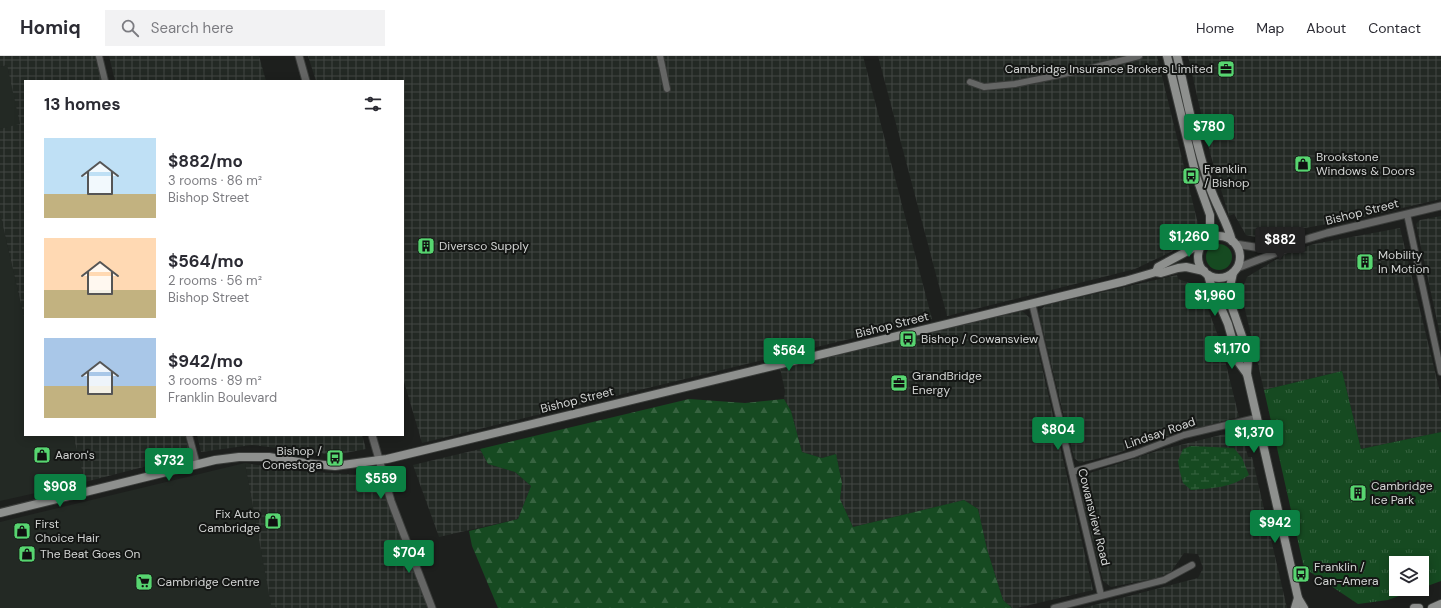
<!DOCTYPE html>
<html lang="en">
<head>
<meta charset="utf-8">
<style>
  body { margin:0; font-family:"DM Sans",sans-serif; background:#f2f2f3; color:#2b2b33; height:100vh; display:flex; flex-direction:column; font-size:15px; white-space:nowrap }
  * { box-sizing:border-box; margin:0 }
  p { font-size:13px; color:#7c7c81 }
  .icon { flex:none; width:22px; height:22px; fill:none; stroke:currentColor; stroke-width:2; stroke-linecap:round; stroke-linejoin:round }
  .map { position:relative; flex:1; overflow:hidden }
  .sheet { position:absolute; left:24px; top:24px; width:380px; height:356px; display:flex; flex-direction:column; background:#fff; border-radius:0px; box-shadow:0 2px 10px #0003 }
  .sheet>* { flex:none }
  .controls { position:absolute; left:1389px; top:500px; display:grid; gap:8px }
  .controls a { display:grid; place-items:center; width:40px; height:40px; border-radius:0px; background:#fff; box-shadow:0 2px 10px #0003; font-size:20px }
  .price { position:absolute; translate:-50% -34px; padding:0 9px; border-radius:4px; background:#0b8043; color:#fff; font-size:13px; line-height:26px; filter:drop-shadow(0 1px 2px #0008) }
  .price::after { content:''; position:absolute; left:50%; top:24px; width:12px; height:9px; margin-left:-6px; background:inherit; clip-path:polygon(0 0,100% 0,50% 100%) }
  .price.current { background:#222; color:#fff }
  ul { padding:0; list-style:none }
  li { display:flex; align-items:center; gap:12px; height:100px; padding:0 20px }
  li span { display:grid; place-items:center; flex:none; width:112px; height:80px; border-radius:0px; color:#555 }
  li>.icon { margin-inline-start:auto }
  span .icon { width:48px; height:48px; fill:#fffc; stroke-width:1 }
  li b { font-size:17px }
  h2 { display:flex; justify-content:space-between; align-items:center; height:48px; padding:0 20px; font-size:17px }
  header { display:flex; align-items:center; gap:24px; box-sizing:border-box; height:56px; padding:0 20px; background:#fff; border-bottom:1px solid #e1e1e2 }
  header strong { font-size:19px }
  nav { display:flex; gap:22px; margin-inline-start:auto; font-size:14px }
  .search { width:280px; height:36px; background:#f2f2f3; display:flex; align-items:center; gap:10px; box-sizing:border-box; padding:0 14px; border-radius:0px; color:#7c7c81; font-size:15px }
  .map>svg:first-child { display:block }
</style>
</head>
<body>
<header>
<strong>Homiq</strong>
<div class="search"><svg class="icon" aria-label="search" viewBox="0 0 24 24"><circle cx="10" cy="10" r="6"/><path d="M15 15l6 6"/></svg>Search here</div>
<nav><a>Home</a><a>Map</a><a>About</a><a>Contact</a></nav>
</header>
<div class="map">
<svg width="1441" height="552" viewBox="0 0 1441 552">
  <defs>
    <pattern id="industrial-grid" width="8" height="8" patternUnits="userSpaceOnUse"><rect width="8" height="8" fill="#232924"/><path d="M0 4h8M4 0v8" fill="none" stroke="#424743"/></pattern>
    <pattern id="forest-firs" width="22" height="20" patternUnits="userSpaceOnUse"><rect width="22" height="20" fill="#164a21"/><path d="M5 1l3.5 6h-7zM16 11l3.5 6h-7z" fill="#376340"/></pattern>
    <pattern id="wetland-marsh" width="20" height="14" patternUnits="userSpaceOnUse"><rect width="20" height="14" fill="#164a21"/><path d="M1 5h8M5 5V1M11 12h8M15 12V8" fill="none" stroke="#376340"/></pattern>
    <pattern id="park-tufts" width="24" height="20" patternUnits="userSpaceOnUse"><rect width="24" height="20" fill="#164a21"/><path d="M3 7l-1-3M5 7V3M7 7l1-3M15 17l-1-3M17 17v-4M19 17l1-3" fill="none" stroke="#376340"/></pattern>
  </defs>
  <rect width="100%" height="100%" fill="#1d1f1d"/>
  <!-- built -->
  <g fill="#232924">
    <polygon points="7,9 21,69 0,73 0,11"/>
    <polygon points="0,157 24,261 25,261 25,379 73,379 85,426 0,445"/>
    <polygon points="245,407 271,548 277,552 0,552 0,466"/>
  </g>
  <!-- industrial -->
  <g fill="url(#industrial-grid)">
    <polygon points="0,0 97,0 104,25 25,25 25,261 24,261 0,157 0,73 20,68 7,9 0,11"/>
    <polygon points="109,0 259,0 266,25 115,25"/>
    <polygon points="308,0 863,0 932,263 422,387 403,322 403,25 316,25"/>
    <polygon points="878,0 1157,0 1199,172 1175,194 1135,213 947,260"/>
    <polygon points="1188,0 1441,0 1441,143 1355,163 1255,181 1246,179 1234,158 1229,160 1210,97"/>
    <polygon points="1441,160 1441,283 1416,168 1420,164"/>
    <polygon points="1400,172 1441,340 1441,376 1361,393 1342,315 1264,334 1243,245 1242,234 1247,221 1287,197 1314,188"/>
    <polygon points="1177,219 1178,223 1193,228 1205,245 1221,288 1239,361 1159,382 1115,398 1080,407 1074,402 1039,258 1040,254 1046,249"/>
    <polygon points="1022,255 1031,263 1093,534 1017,552 1012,552 1003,544 987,493 978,453 964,444 853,471 840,443 842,427 836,398 822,402 802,396 791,355 784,343 785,335 780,312"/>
    <polygon points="1241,374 1248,401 1252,401 1287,552 1083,552 1198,522 1203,512 1198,498 1184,497 1171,516 1157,522 1111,531 1103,525 1078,426 1081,420 1160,394"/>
    <polygon points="73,379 185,379 190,399 85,426"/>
    <polygon points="197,379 362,379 366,393 335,399 252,389 201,396"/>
    <polygon points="480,393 488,408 515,416 531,430 518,463 439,481 413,409"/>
    <polygon points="245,407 297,415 377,420 428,552 277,552 271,549"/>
  </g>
  <!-- green -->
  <circle fill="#164a21" cx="1219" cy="201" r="13"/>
  <!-- forest -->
  <polygon fill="url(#forest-firs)" points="689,343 745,347 784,343 791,355 802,396 822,402 836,398 842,427 840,443 853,471 964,444 978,453 987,493 1003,544 1012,552 498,552 472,490 469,475 518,463 531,430 515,416 488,408 480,393"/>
  <!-- wetland -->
  <path fill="url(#wetland-marsh)" d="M1191,390l43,2 8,10 7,17c-18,13 -36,13 -58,15l-8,-7 -3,-11 -2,-11 5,-12z"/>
  <!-- park -->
  <polygon fill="url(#park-tufts)" points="1342,315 1361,393 1441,376 1441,525 1422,532 1422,507 1396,507 1396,533 1418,533 1388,544 1358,548 1304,512 1264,334"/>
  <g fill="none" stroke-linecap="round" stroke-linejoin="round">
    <!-- minor casing -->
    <g stroke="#3a3c3a" stroke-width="8">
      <g id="minor">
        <polyline points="99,0 105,25"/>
        <polyline points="660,0 667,33"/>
        <polyline points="970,26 984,31 1015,28 1088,13 1139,0"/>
        <polyline points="1407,158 1441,316"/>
        <polyline points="1032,247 1101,539"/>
        <polyline points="189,379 197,409"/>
        <polyline points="1072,416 1134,398 1184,379 1256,362"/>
        <polyline points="1054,552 1164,524 1192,509"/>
      </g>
    </g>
    <!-- tertiary casing -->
    <g stroke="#3a3c3a" stroke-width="9">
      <g id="tertiary">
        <polyline points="299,0 306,25"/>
        <polyline points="1235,188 1261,192 1281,187 1290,188 1327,177 1441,150"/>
        <polyline points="1237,212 1284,194 1290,188"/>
        <polyline points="372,379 391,445 432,552"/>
      </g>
    </g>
    <!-- secondary casing -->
    <g stroke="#3a3c3a" stroke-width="10">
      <g id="secondary">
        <polyline points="1167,0 1196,120 1210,159 1210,171 1206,185"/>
        <path d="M1177,0c10,43 18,87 32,128 6,20 18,37 23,57"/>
        <circle cx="1219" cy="201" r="21"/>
        <polyline points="1156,216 1158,211 1195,191 1203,188"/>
        <polyline points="1233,217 1228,240 1244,286 1248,305 1247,318 1298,542 1304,552"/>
        <polyline points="1208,219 1210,226 1228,268 1239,307 1247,318"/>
        <polyline points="0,457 215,404 239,401 269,401 304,407 335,410 387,403 1125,225 1156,216 1161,217 1178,212 1186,211 1204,215"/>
        <polyline points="1295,552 1298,542"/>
        <polyline points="1414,552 1419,552"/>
        <polyline points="1432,552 1441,548"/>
      </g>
    </g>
    <!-- minor -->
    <use href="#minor" stroke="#656665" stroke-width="6"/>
    <!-- tertiary -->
    <use href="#tertiary" stroke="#656665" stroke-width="7"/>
    <!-- secondary -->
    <use href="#secondary" stroke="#8e908e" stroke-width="8"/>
  </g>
  <!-- icons -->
  <defs>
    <g id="office-square" transform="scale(0.9)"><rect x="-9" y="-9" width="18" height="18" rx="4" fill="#57d570" stroke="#141614"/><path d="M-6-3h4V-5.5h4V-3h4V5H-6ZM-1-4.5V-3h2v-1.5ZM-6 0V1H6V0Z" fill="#111"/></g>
    <g id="shop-square" transform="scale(0.9)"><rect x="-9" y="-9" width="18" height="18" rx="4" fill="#57d570" stroke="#141614"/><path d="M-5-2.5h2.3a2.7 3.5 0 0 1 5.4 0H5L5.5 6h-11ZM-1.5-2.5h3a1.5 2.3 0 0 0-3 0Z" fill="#111"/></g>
    <g id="bus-square" transform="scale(0.9)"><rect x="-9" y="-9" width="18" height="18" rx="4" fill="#57d570" stroke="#141614"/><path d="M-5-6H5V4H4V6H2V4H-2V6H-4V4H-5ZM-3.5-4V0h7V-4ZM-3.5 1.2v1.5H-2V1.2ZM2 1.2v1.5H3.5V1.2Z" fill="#111"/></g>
    <g id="building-square" transform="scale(0.9)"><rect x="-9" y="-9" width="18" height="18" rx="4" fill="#57d570" stroke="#141614"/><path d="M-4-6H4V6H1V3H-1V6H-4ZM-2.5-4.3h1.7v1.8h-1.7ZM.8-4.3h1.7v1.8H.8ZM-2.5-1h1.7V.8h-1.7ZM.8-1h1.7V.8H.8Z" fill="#111"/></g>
    <g id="supermarket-square" transform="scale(0.9)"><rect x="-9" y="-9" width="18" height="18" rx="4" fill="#57d570" stroke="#141614"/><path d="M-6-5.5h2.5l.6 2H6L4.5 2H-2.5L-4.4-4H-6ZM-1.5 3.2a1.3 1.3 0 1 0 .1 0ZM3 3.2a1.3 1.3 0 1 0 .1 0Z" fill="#111"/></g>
  </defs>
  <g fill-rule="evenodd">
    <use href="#office-square" x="1226" y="13"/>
    <use href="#shop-square" x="1303" y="108"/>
    <use href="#bus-square" x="1191" y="120"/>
    <use href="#building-square" x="426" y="190"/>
    <use href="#building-square" x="1365" y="206"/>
    <use href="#bus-square" x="908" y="283"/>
    <use href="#office-square" x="899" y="327"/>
    <use href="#shop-square" x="42" y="399"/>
    <use href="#bus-square" x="335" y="402"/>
    <use href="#building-square" x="1358" y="437"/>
    <use href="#shop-square" x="273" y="465"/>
    <use href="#shop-square" x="22" y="475"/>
    <use href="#shop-square" x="27" y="498"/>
    <use href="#bus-square" x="1301" y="518"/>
    <use href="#supermarket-square" x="144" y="526"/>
  </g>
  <g text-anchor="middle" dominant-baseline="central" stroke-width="4" stroke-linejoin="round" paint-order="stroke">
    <!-- poi labels -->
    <g font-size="12" fill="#d2d4d3" stroke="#141614" text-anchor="start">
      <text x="1213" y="13" text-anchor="end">Cambridge Insurance Brokers Limited</text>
      <text x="1316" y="101">Brookstone<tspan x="1316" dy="14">Windows &amp; Doors</tspan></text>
      <text x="1204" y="113">Franklin<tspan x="1204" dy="14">/ Bishop</tspan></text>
      <text x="439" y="190">Diversco Supply</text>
      <text x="1378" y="199">Mobility<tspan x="1378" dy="14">In Motion</tspan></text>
      <text x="921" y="283">Bishop / Cowansview</text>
      <text x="912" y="320">GrandBridge<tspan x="912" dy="14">Energy</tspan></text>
      <text x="322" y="395" text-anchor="end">Bishop /<tspan x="322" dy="14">Conestoga</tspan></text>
      <text x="55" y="399">Aaron's</text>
      <text x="1371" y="430">Cambridge<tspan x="1371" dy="14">Ice Park</tspan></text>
      <text x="260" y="458" text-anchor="end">Fix Auto<tspan x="260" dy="14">Cambridge</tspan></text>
      <text x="35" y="468">First<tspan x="35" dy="14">Choice Hair</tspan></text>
      <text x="40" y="498">The Beat Goes On</text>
      <text x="1314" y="511">Franklin /<tspan x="1314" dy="14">Can-Amera</tspan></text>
      <text x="157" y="526">Cambridge Centre</text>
    </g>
    <!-- street labels -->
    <g font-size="12" fill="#d2d4d3" stroke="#141614">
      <text transform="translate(1362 156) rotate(-14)">Bishop Street</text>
      <text transform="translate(892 269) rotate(-14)">Bishop Street</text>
      <text transform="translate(577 344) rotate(-14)">Bishop Street</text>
      <text transform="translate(1160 377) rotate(-19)">Lindsay Road</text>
      <text transform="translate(1094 461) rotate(76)">Cowansview Road</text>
    </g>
  </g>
</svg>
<div class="controls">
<a><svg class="icon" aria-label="layers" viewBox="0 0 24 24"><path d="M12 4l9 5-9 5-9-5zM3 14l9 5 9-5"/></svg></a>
</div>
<b class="price" style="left:1209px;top:92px">$780</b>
<b class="price" style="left:1189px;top:202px">$1,260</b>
<b class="price current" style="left:1280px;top:205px">$882</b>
<b class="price" style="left:1215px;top:261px">$1,960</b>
<b class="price" style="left:1232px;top:314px">$1,170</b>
<b class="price" style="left:789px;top:316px">$564</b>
<b class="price" style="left:1058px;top:395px">$804</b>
<b class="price" style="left:1254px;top:398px">$1,370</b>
<b class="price" style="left:169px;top:426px">$732</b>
<b class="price" style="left:381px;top:444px">$559</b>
<b class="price" style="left:60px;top:452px">$908</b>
<b class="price" style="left:1275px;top:488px">$942</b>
<b class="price" style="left:409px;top:518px">$704</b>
<section class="sheet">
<h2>13 homes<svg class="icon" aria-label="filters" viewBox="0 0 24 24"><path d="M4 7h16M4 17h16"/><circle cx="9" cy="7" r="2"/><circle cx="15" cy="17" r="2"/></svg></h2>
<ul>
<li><span style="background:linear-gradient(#bfe0f5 70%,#c2b280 0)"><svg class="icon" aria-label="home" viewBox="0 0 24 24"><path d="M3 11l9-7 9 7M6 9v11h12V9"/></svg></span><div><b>$882/mo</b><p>3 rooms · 86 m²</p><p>Bishop Street</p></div></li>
<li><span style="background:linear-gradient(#ffd9b3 65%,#c2b280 0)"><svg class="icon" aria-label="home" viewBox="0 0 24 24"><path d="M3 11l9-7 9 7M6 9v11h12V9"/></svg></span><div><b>$564/mo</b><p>2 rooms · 56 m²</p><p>Bishop Street</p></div></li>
<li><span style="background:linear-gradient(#a9c7e8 60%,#c2b280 0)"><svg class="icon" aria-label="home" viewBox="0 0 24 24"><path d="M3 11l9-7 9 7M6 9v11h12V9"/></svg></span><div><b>$942/mo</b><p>3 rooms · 89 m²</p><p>Franklin Boulevard</p></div></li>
</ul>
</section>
</div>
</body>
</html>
